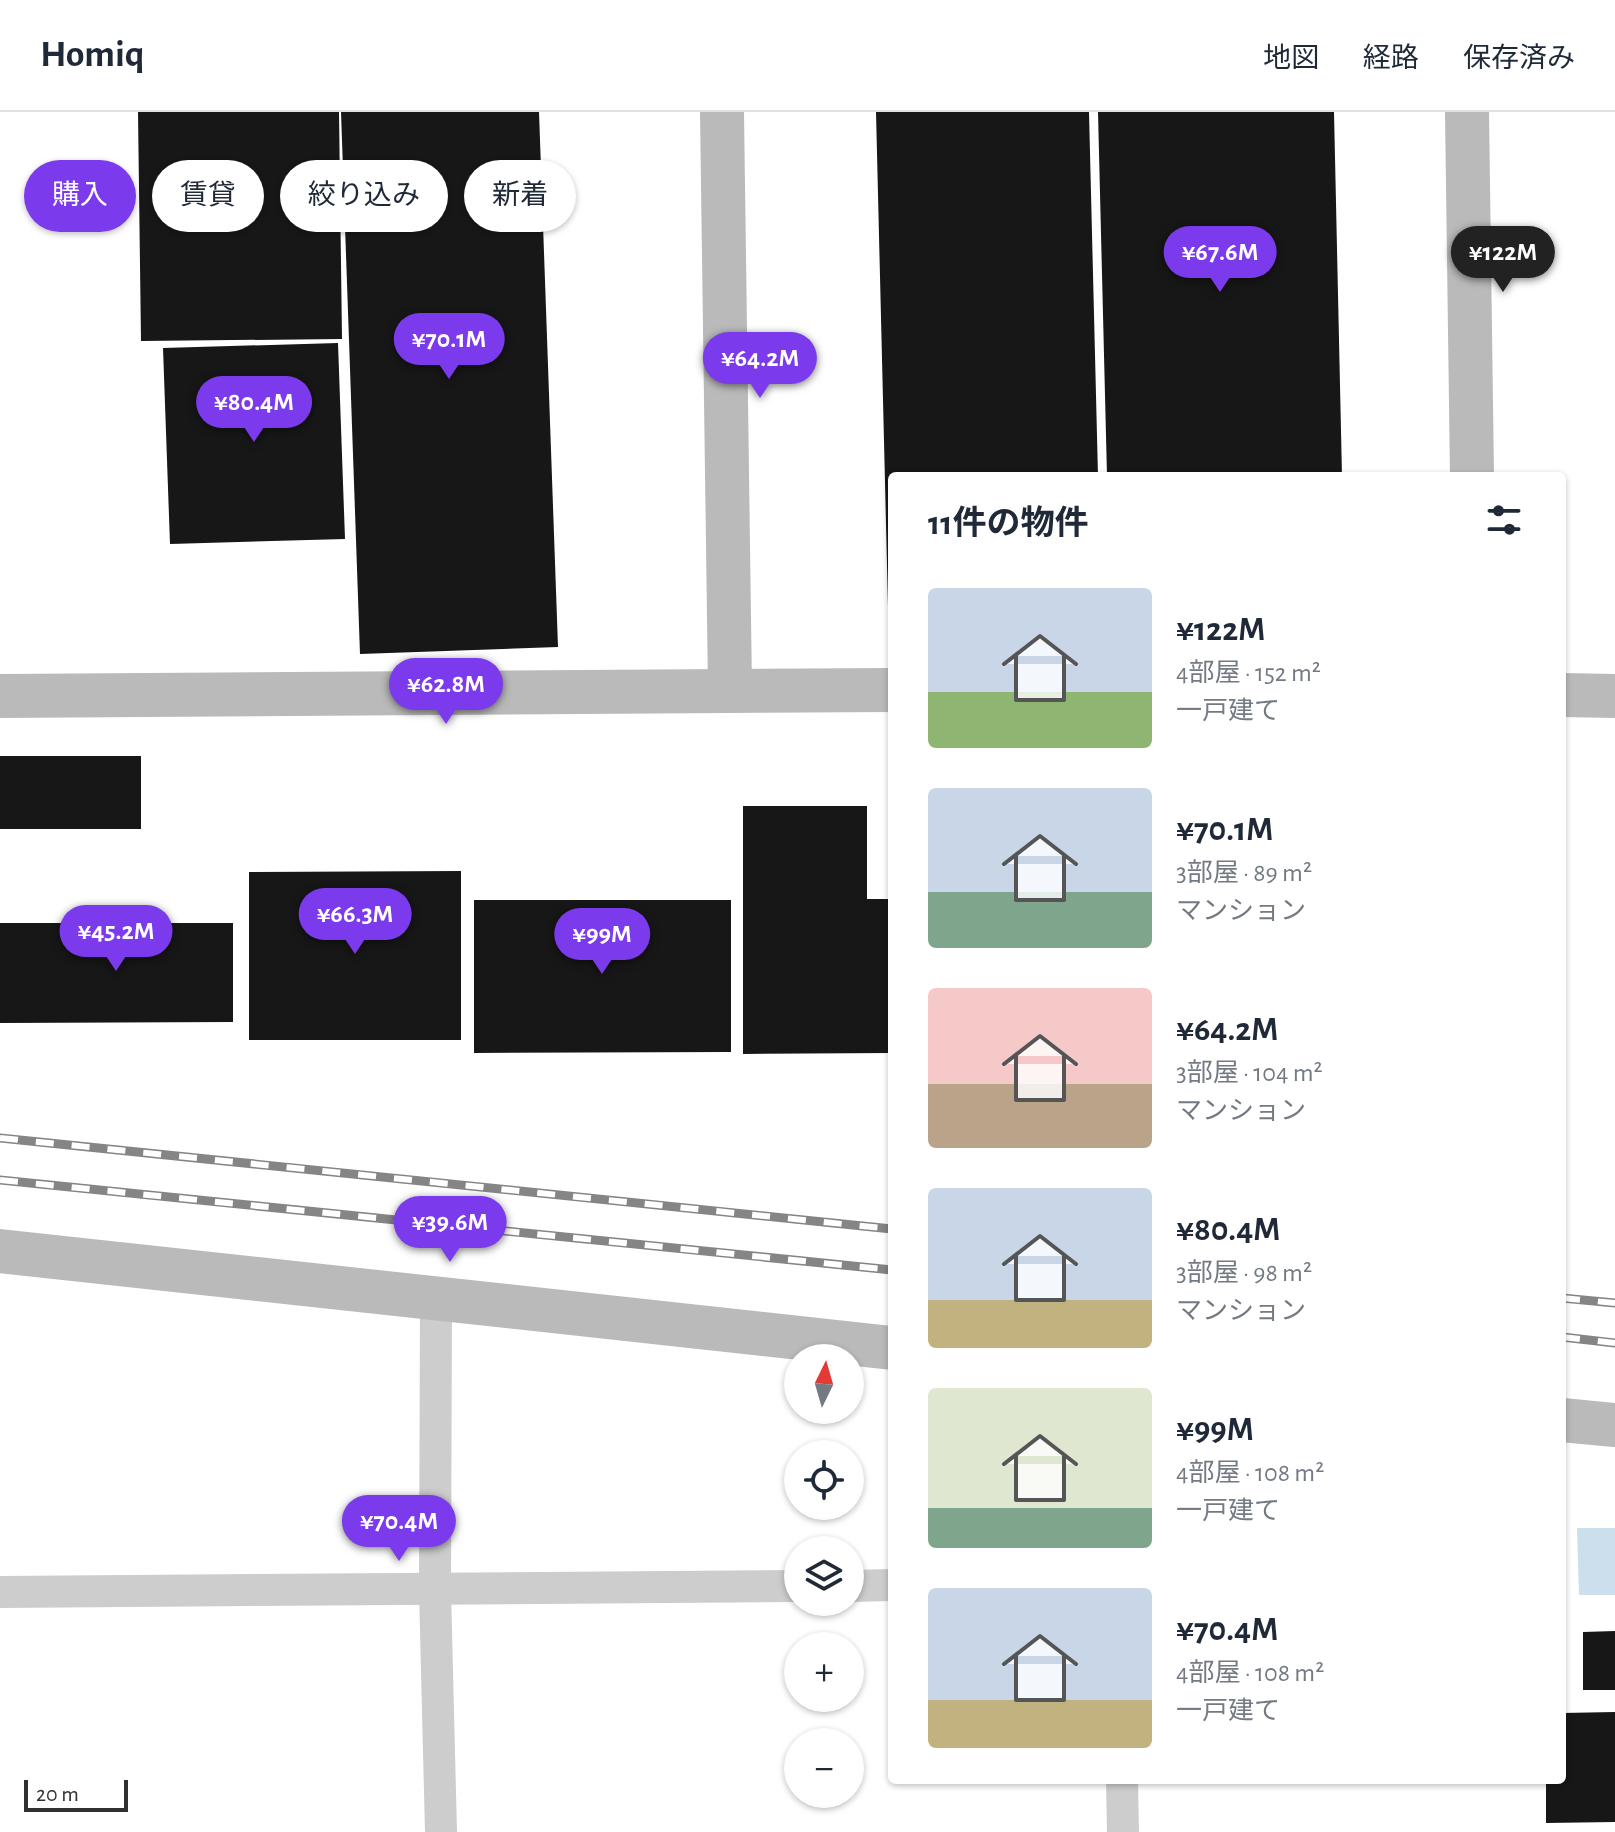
<!DOCTYPE html>
<html lang="ja">
<head>
<meta charset="utf-8">
<style>
  body { margin:0; font-family:"Alegreya Sans","Noto Sans JP",sans-serif; background:#f6f6f7; color:#1f2937; height:100vh; display:flex; flex-direction:column; font-size:30px; white-space:nowrap }
  * { box-sizing:border-box; margin:0 }
  p { font-size:26px; color:#747a83 }
  .icon { flex:none; width:44px; height:44px; fill:none; stroke:currentColor; stroke-width:2; stroke-linecap:round; stroke-linejoin:round }
  .map { position:relative; flex:1; overflow:hidden }
  .details { position:absolute; left:888px; top:360px; width:678px; height:1312px; display:flex; flex-direction:column; background:#fff; border-radius:8px; box-shadow:0 2px 6px #0004 }
  .details>* { flex:none }
  .guide { position:absolute; left:24px; top:48px; width:744px; height:72px; display:flex; gap:16px }
  .needle { width:52px; rotate:5deg }
  .tools { position:absolute; left:784px; top:1232px; display:grid; gap:16px }
  .tools a { display:grid; place-items:center; width:80px; height:80px; border-radius:50%; background:#fff; box-shadow:0 2px 6px #0004; font-size:40px }
  .scale { position:absolute; left:24px; bottom:20px; width:104px; box-sizing:border-box; padding-left:8px; border:4px solid #303030; border-top:0; font-size:22px; line-height:28px; white-space:nowrap; color:#303030; -webkit-text-stroke:6px #fff; paint-order:stroke }
  .price { position:absolute; translate:-50% -68px; padding:0 18px; border-radius:28px; background:#7c3aed; color:#fff; font-size:26px; line-height:52px; filter:drop-shadow(0 2px 4px #0008) }
  .price::after { content:''; position:absolute; left:50%; top:48px; width:24px; height:18px; margin-left:-12px; background:inherit; clip-path:polygon(0 0,100% 0,50% 100%) }
  .price.selected { background:#222; color:#fff }
  ul { padding:0; list-style:none }
  li { display:flex; align-items:center; gap:24px; height:200px; padding:0 40px }
  li span { display:grid; place-items:center; flex:none; width:224px; height:160px; border-radius:8px; color:#555 }
  li>.icon { margin-inline-start:auto }
  span .icon { width:96px; height:96px; fill:#fffc; stroke-width:1 }
  li b { font-size:34px }
  h2 { display:flex; justify-content:space-between; align-items:center; height:96px; padding:0 40px; font-size:34px }
  .tag { padding:0 28px; border-radius:36px; background:#fff; box-shadow:0 2px 6px #0004; font-size:28px; line-height:72px }
  .tag.selected { background:#7c3aed; color:#fff }
  header { display:flex; align-items:center; gap:48px; box-sizing:border-box; height:112px; padding:0 40px; background:#fff; border-bottom:2px solid #e0e1e3 }
  header strong { font-size:38px }
  nav { display:flex; gap:44px; margin-inline-start:auto; font-size:28px }
  .map>svg:first-child { display:block }
</style>
</head>
<body>
<header>
<strong>Homiq</strong>
<nav><a>地図</a><a>経路</a><a>保存済み</a></nav>
</header>
<div class="map">
<svg width="1615" height="1720" viewBox="0 0 1615 1720">
  <rect width="100%" height="100%" fill="#fff"/>
  <!-- water -->
  <polygon fill="#cbe0ec" points="1577,1416 1615,1416 1615,1483 1579,1483"/>
  <!-- building -->
  <g fill="#171717">
    <polygon points="138,0 339,0 342,227 141,229"/>
    <polygon points="341,0 539,0 558,535 360,542"/>
    <polygon points="876,0 1089,0 1098,364 892,364 892,494 888,494"/>
    <polygon points="1098,0 1334,0 1342,364 1107,364"/>
    <polygon points="338,231 345,427 170,432 163,236"/>
    <rect x="0" y="644" width="141" height="73"/>
    <polygon points="743,694 867,694 867,787 892,787 892,941 743,942"/>
    <polygon points="461,759 461,928 249,928 249,760"/>
    <polygon points="474,788 731,788 731,940 474,941"/>
    <polygon points="0,811 233,811 233,910 0,911"/>
    <polygon points="1615,1519 1615,1578 1583,1578 1583,1520"/>
    <polygon points="1615,1600 1615,1710 1546,1711 1546,1668 1562,1668 1562,1601"/>
  </g>
  <g fill="none" stroke-linecap="round" stroke-linejoin="round">
    <!-- street -->
    <g stroke="#cdcdcd" stroke-width="32">
      <polyline points="436,1185 435,1479 441,1720"/>
      <polyline points="850,1474 892,1473"/>
      <polyline points="0,1480 798,1474"/>
      <polyline points="1122,1668 1123,1720"/>
    </g>
    <!-- secondary -->
    <g stroke="#bababa" stroke-width="44">
      <polyline points="722,0 730,577"/>
      <polyline points="1467,0 1472,364"/>
      <polyline points="1562,583 1615,584"/>
      <polyline points="0,584 892,578"/>
      <polyline points="0,1139 892,1236"/>
      <polyline points="1562,1308 1615,1313"/>
    </g>
    <!-- rail casing -->
    <g stroke="#858585" stroke-width="9">
      <g id="rail">
        <polyline points="0,1026 892,1117"/>
        <polyline points="0,1068 892,1158"/>
        <polyline points="1562,1186 1615,1191"/>
        <polyline points="1562,1225 1615,1231"/>
      </g>
    </g>
    <!-- rail -->
    <use href="#rail" stroke="#fff" stroke-width="6" stroke-dasharray="18" stroke-linecap="butt"/>
  </g>
</svg>
<div class="tools">
<a><svg class="needle" viewBox="-14 -14 28 28"><path d="M0-13l5 13h-10z" fill="#e53935"/><path d="M0 13l5-13h-10z" fill="#747a83"/></svg></a>
<a><svg class="icon" aria-label="locate" viewBox="0 0 24 24"><circle cx="12" cy="12" r="6"/><path d="M12 2v4M12 18v4M2 12h4M18 12h4"/></svg></a>
<a><svg class="icon" aria-label="layers" viewBox="0 0 24 24"><path d="M12 4l9 5-9 5-9-5zM3 14l9 5 9-5"/></svg></a>
<a>+</a>
<a>−</a>
</div>
<div class="scale">20 m</div>
<b class="price" style="left:1220px;top:182px">¥67.6M</b>
<b class="price selected" style="left:1503px;top:182px">¥122M</b>
<b class="price" style="left:449px;top:269px">¥70.1M</b>
<b class="price" style="left:760px;top:288px">¥64.2M</b>
<b class="price" style="left:254px;top:332px">¥80.4M</b>
<b class="price" style="left:446px;top:614px">¥62.8M</b>
<b class="price" style="left:355px;top:844px">¥66.3M</b>
<b class="price" style="left:116px;top:861px">¥45.2M</b>
<b class="price" style="left:602px;top:864px">¥99M</b>
<b class="price" style="left:450px;top:1152px">¥39.6M</b>
<b class="price" style="left:399px;top:1451px">¥70.4M</b>
<div class="guide">
<a class="tag selected">購入</a>
<a class="tag">賃貸</a>
<a class="tag">絞り込み</a>
<a class="tag">新着</a>
</div>
<section class="details">
<h2>11件の物件<svg class="icon" aria-label="filters" viewBox="0 0 24 24"><path d="M4 7h16M4 17h16"/><circle cx="9" cy="7" r="2"/><circle cx="15" cy="17" r="2"/></svg></h2>
<ul>
<li><span style="background:linear-gradient(#c9d6e8 65%,#8fb573 0)"><svg class="icon" aria-label="home" viewBox="0 0 24 24"><path d="M3 11l9-7 9 7M6 9v11h12V9"/></svg></span><div><b>¥122M</b><p>4部屋 · 152 m²</p><p>一戸建て</p></div></li>
<li><span style="background:linear-gradient(#c9d6e8 65%,#7fa58c 0)"><svg class="icon" aria-label="home" viewBox="0 0 24 24"><path d="M3 11l9-7 9 7M6 9v11h12V9"/></svg></span><div><b>¥70.1M</b><p>3部屋 · 89 m²</p><p>マンション</p></div></li>
<li><span style="background:linear-gradient(#f6c9c9 60%,#b9a48a 0)"><svg class="icon" aria-label="home" viewBox="0 0 24 24"><path d="M3 11l9-7 9 7M6 9v11h12V9"/></svg></span><div><b>¥64.2M</b><p>3部屋 · 104 m²</p><p>マンション</p></div></li>
<li><span style="background:linear-gradient(#c9d6e8 70%,#c2b280 0)"><svg class="icon" aria-label="home" viewBox="0 0 24 24"><path d="M3 11l9-7 9 7M6 9v11h12V9"/></svg></span><div><b>¥80.4M</b><p>3部屋 · 98 m²</p><p>マンション</p></div></li>
<li><span style="background:linear-gradient(#dfe7d0 75%,#7fa58c 0)"><svg class="icon" aria-label="home" viewBox="0 0 24 24"><path d="M3 11l9-7 9 7M6 9v11h12V9"/></svg></span><div><b>¥99M</b><p>4部屋 · 108 m²</p><p>一戸建て</p></div></li>
<li><span style="background:linear-gradient(#c9d6e8 70%,#c2b280 0)"><svg class="icon" aria-label="home" viewBox="0 0 24 24"><path d="M3 11l9-7 9 7M6 9v11h12V9"/></svg></span><div><b>¥70.4M</b><p>4部屋 · 108 m²</p><p>一戸建て</p></div></li>
</ul>
</section>
</div>
</body>
</html>
